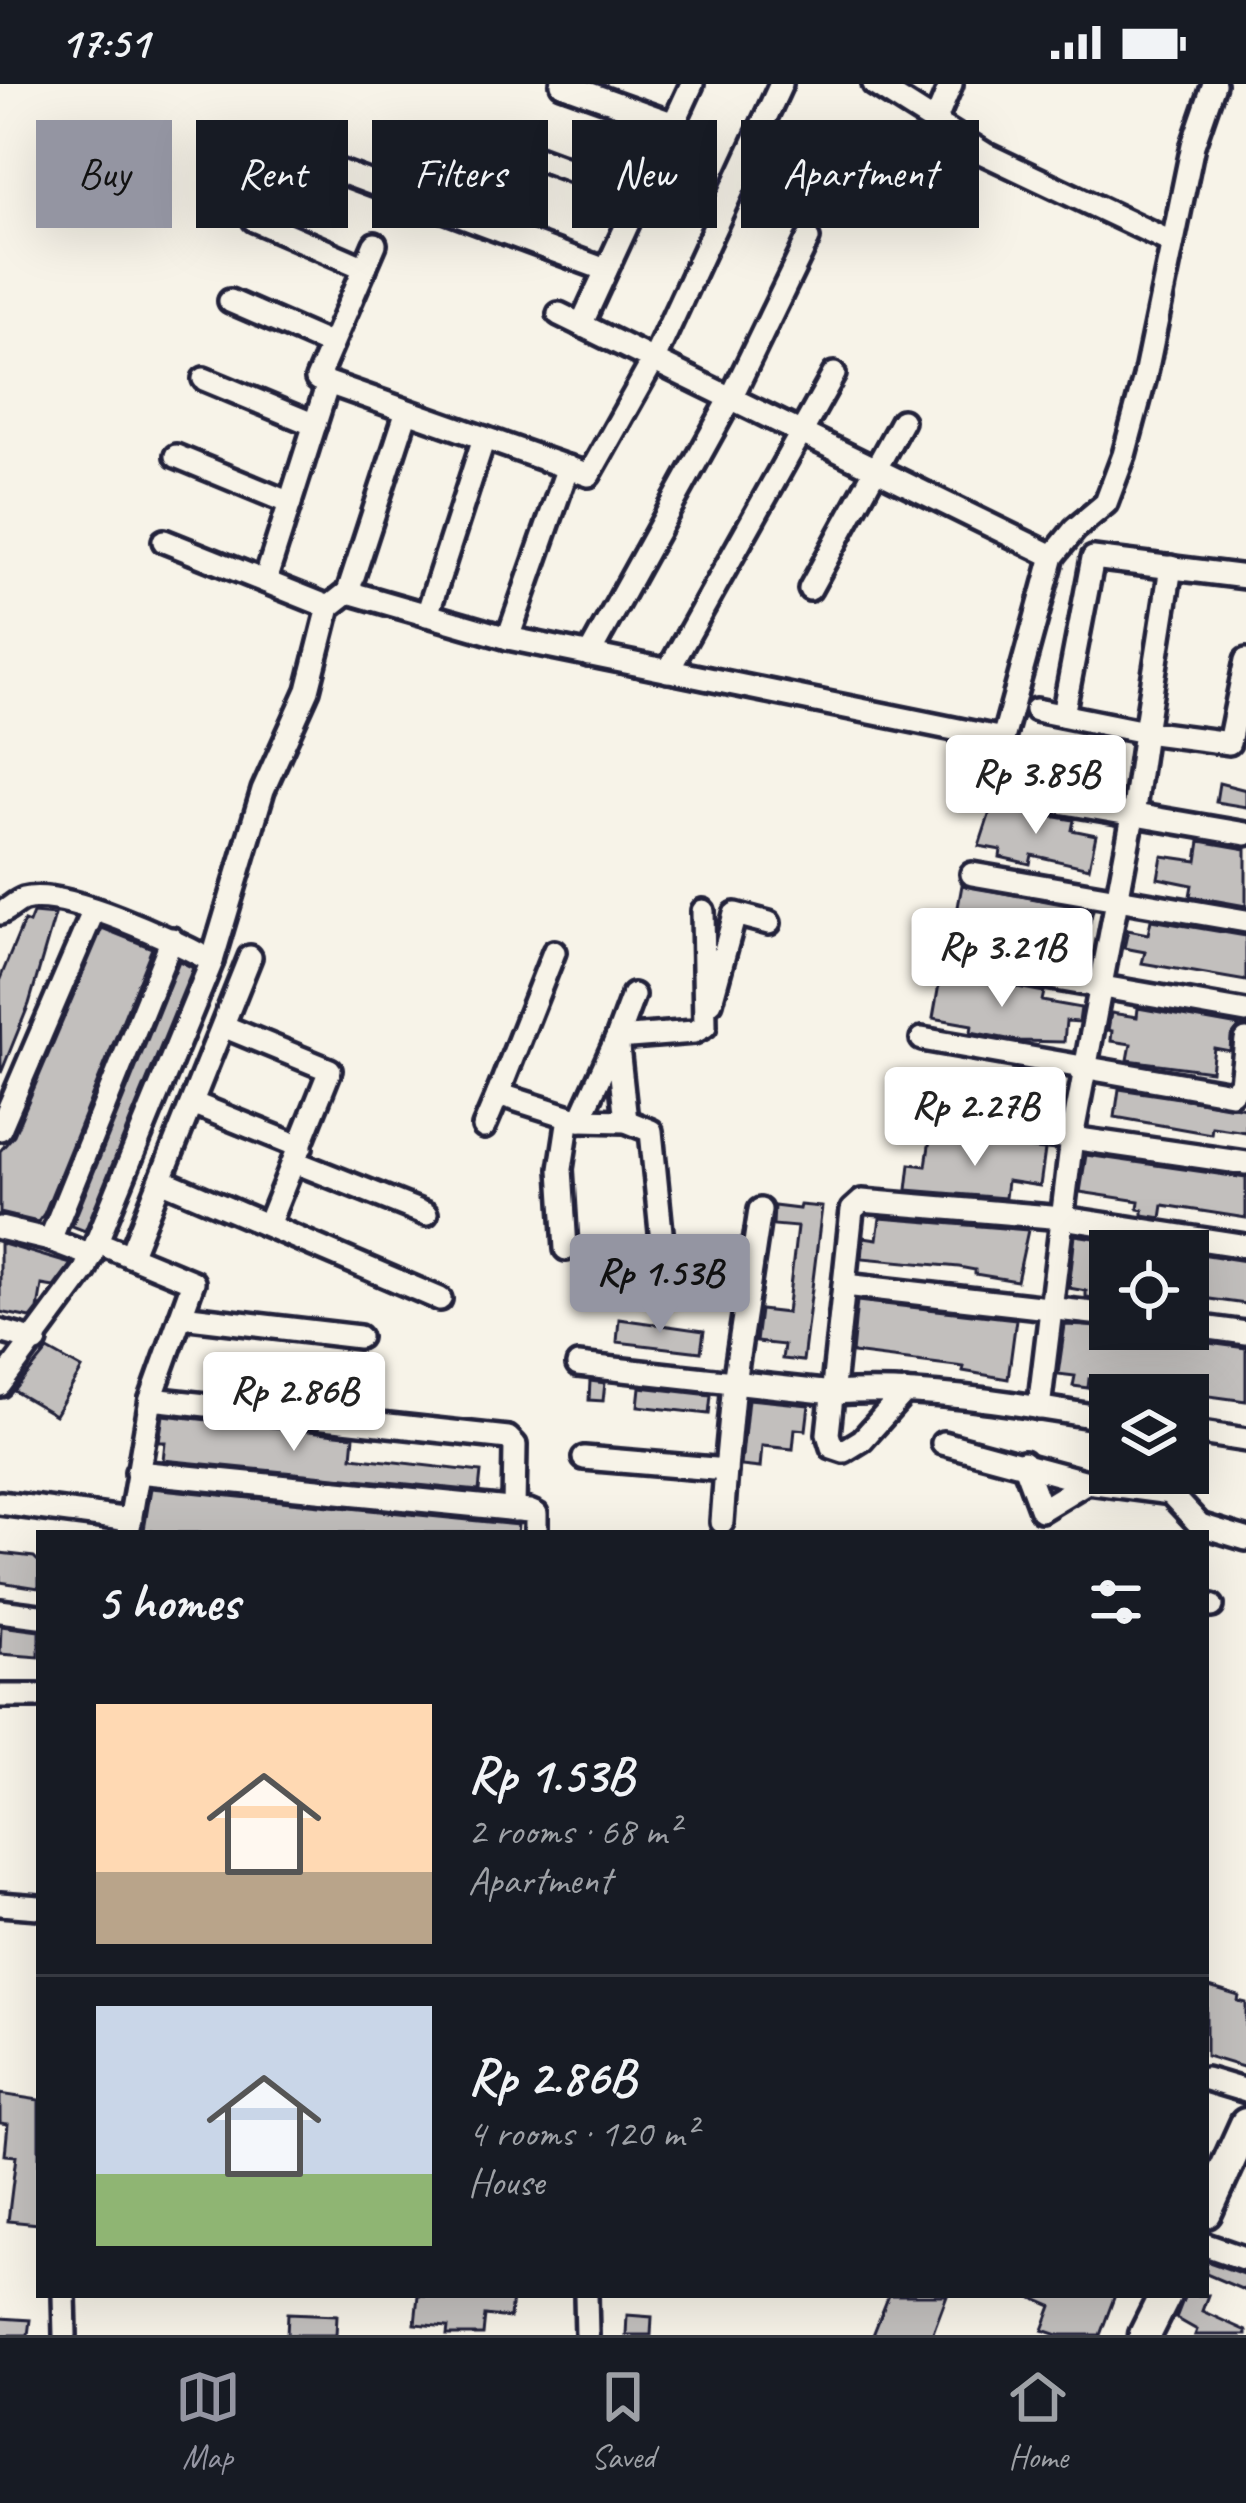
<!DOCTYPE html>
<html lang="en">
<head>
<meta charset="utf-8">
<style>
  body { margin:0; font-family:Caveat,sans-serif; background:#242831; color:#f1f3f6; height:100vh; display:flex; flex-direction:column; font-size:45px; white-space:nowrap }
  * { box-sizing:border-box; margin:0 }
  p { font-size:39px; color:#9ea1a6 }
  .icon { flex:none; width:66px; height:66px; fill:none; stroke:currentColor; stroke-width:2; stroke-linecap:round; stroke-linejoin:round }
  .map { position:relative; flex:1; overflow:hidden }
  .panel { position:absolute; left:36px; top:1446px; width:1173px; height:768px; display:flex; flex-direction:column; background:#171b24; border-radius:0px; box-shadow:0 12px 48px #0002 }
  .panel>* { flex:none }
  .hud { position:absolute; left:36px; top:36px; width:1176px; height:108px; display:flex; gap:24px }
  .tools { position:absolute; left:1089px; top:1146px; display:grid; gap:24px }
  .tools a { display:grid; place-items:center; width:120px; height:120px; border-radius:0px; background:#171b24; box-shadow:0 12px 48px #0002; font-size:60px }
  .price { position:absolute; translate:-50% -102px; padding:0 27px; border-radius:12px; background:#fff; color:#222; font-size:39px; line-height:78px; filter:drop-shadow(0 3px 6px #0008) }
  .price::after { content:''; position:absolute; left:50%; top:72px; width:36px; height:27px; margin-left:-18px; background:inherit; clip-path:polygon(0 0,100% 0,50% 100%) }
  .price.on { background:#9495a2; color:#111 }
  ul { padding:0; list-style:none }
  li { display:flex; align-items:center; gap:36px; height:300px; padding:0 60px }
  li+li { border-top:3px solid #363941 }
  li span { display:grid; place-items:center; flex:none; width:336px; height:240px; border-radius:0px; color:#555 }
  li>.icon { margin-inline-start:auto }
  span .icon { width:144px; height:144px; fill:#fffc; stroke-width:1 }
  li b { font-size:51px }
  h2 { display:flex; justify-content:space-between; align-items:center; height:144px; padding:0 60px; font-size:51px }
  .tag { padding:0 42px; border-radius:0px; background:#171b24; box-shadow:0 12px 48px #0002; font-size:42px; line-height:108px }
  .tag.on { background:#9495a2; color:#111 }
  .status { display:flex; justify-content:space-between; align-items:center; height:84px; padding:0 60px; background:#171b24; direction:ltr }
  .status svg { height:33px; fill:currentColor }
  .dock { display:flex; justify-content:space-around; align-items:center; height:168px; border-top:3px solid #363941; background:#171b24; font-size:33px; color:#9ea1a6 }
  .dock a { display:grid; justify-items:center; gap:6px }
  .dock .on { color:#9495a2 }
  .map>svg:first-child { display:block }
</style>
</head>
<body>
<div class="status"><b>17:51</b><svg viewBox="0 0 49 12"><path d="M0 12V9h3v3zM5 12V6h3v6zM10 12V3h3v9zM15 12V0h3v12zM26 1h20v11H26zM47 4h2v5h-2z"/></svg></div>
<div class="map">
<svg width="1246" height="2251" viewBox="0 0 1246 2251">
  <rect width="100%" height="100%" fill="#f7f3e8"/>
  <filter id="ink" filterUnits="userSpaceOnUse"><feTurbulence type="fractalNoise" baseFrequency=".00833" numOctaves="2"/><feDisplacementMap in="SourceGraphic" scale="24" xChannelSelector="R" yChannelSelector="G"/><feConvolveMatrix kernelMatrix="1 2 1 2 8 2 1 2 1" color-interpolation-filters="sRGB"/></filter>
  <g filter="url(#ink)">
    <!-- building -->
    <g fill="#c2bfbd" stroke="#22223b" stroke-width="3">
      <polygon points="1219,699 1246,706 1246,723 1216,718"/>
      <polygon points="994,716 1004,724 1074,736 1072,746 1096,751 1089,784 1032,771 1030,780 1000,773 1001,766 979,762"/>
      <polygon points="1200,757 1246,765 1246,822 1190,812 1192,801 1158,794 1162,772 1197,777"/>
      <polygon points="962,801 1093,826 1090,838 1084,837 1075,873 1020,857 954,845"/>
      <polygon points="33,829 55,831 29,920 1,989 0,895 24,837 29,839"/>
      <polygon points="1151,836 1246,852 1246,897 1142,879 1145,868 1124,864 1128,846 1148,850"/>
      <polygon points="102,844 152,864 44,1130 38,1138 0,1129 0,1067 14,1051"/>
      <polygon points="179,877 193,884 85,1147 72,1142"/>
      <polygon points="941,889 1044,908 1042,917 1081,924 1079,938 1066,937 1064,958 1018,957 971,948 972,941 933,934"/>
      <polygon points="1138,924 1239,942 1239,943 1231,953 1230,967 1214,964 1211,987 1128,976 1131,960 1111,957 1112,947 1108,946 1111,929 1137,933"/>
      <polygon points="1119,1005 1246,1024 1246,1048 1212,1043 1211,1050 1115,1033"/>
      <polygon points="930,1055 1045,1066 1040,1102 1007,1097 1005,1114 907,1106 910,1080 926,1082"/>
      <polygon points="1086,1071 1246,1094 1246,1134 1163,1121 1161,1134 1143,1131 1143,1126 1138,1125 1139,1117 1080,1108"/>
      <polygon points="800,1121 822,1123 803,1277 782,1275 784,1261 756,1258 760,1226 787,1229 797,1143 773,1141 774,1122 799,1125"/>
      <polygon points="880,1134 1028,1146 1017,1197 975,1190 975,1186 959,1183 862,1174 864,1153 877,1155"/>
      <polygon points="1075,1151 1180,1167 1110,1167 1110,1207 1103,1206 1102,1215 1086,1213 1086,1207 1069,1204"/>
      <polygon points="0,1159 71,1180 54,1203 42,1201 38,1225 31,1234 0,1228"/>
      <polygon points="1194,1169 1246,1177 1246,1220 1188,1212"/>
      <polygon points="857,1217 1016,1235 1008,1295 963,1287 964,1283 852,1269"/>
      <polygon points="619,1235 704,1247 701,1268 617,1258"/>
      <polygon points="1065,1241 1155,1245 1186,1256 1246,1264 1246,1317 1195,1310 1140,1311 1141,1302 1089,1295 1088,1304 1073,1302 1075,1292 1058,1290"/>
      <polygon points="48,1266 82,1285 55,1331 14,1307"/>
      <polygon points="590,1297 605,1299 603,1317 589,1316"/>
      <polygon points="640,1303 711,1311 709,1330 638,1322"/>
      <polygon points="748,1315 809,1321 806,1346 795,1345 793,1365 762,1362 760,1384 741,1382"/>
      <polygon points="163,1331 354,1352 352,1373 481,1388 479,1407 163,1376 165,1358 159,1358"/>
      <polygon points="151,1404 518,1441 517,1449 164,1449 144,1446"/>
      <polygon points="0,1469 34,1473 39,1478 39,1504 0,1498"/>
      <polygon points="1,1542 39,1547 39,1573 0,1570"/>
      <polygon points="1206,1902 1239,1912 1238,1917 1246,1919 1246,1984 1206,1972"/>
      <polygon points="0,2010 39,2016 39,2140 8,2137 16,2072 5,2071 8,2040 0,2039"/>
      <polygon points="1206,2177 1246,2191 1246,2207 1206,2190"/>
      <polygon points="418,2211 512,2211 510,2234 485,2231 483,2251 447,2251 448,2243 415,2240"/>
      <polygon points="889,2211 947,2211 932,2251 873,2251"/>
      <polygon points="1026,2211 1115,2211 1100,2251 1058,2251 1043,2246 1052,2222"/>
      <polygon points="1185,2211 1208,2211 1202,2227 1246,2247 1246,2251 1195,2251 1197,2246 1176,2234"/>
      <polygon points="288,2229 337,2231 336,2251 287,2251"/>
      <polygon points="627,2231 652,2233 651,2251 626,2251"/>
      <polygon points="0,2234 30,2236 28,2251 0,2251"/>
    </g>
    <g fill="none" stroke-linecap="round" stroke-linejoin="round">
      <!-- street casing -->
      <g stroke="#22223b" stroke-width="30">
        <g id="street">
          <polyline points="562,0 674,40"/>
          <polyline points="874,0 985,70 1171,158"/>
          <polyline points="935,38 951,0"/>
          <polyline points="481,53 640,112"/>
          <polyline points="263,59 606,186"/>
          <polyline points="254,136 365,184"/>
          <polyline points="375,160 317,295 589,391 653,277 781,0"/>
          <polyline points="230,217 331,261"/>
          <polyline points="559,230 1053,472"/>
          <polyline points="581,241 692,0"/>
          <polyline points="204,295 315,341"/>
          <polyline points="176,372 290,419"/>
          <polyline points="164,457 329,523"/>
          <polyline points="1171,483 1145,648 1229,659 1246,576"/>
          <polyline points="265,497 328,299"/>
          <polyline points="810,505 902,337"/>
          <polyline points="348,508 407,327"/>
          <polyline points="427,531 484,354"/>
          <polyline points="508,554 568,383"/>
          <polyline points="589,571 731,314 808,155"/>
          <polyline points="668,587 834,290"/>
          <polyline points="1036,626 1145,648 1133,732 1072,1054 1039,1324"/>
          <polyline points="1063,631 1093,474 1246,493"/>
          <polyline points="1007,709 1246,750"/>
          <polyline points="972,790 1246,837"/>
          <path d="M0,829c9,-3 15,-11 24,-14 41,-11 151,42 188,62l-127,309 -85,115"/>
          <polyline points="554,868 498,1010 580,1036 626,1037 651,1047 662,1158 676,1171 748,1206"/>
          <polyline points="948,876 1246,928"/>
          <polyline points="212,877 263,706 308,606 329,523 348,508 508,554 1003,655 1053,472 1075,445 1106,419 1124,371 1145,293 1193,61 1214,0"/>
          <polyline points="633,911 617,954 694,948 705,942 703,827"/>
          <polyline points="711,918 735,830 769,839"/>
          <polyline points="223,942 330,986 268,1141"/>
          <polyline points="922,955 1231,1009 1241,999 1246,956"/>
          <polyline points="192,1019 301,1063"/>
          <polyline points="580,1036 617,954 626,1037"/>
          <polyline points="930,1040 1072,1054 1246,1079"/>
          <polyline points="484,1043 498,1010"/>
          <polyline points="0,1045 94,826"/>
          <polyline points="295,1078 426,1130"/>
          <polyline points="161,1096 440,1215"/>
          <polyline points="0,1144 50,1156 92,1172"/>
          <polyline points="50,1156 172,855"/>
          <polyline points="99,1159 193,1198 151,1315"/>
          <polyline points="566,1165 561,1085 569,1033"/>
          <polyline points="130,1172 250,873"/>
          <polyline points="710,1189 753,1163"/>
          <polyline points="604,1198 746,1212"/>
          <polyline points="845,1201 1110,1231"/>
          <polyline points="181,1232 359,1253"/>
          <polyline points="1188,1241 1246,1249"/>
          <polyline points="0,1247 36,1257"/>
          <path d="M578,1281l255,28c93,-6 185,11 277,26"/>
          <polyline points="905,1308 862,1356 844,1367 832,1363 828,1350 852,1126 862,1117 1063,1134 1246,1162"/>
          <polyline points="1188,1347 1246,1356"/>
          <polyline points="943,1359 1087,1398 1170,1409 1200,1441 1246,1455"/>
          <polyline points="584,1374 726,1386 734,1299 760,1126"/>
          <polyline points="1023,1378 1041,1426 1087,1398"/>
          <polyline points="137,1388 529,1427 536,1430 536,1449"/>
          <polyline points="0,1419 131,1436"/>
          <polyline points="722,1438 726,1386"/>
          <polyline points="128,1449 151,1315 508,1354 515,1361 514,1426"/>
          <polyline points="1206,1521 1212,1522"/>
          <polyline points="0,1527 39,1532"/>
          <polyline points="0,1612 39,1612"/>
          <polyline points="0,1820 39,1823"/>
          <polyline points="1206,1995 1246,2007"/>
          <polyline points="1206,2161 1246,2175"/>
          <polyline points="64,2211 65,2251"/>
          <polyline points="586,2211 587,2251"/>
        </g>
      </g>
      <!-- secondary casing -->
      <g stroke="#22223b" stroke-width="39">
        <g id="secondary">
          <polyline points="1206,2128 1246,2040"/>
          <polyline points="1145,2251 1165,2211"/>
        </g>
      </g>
      <!-- street -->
      <use href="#street" stroke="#f7f3e8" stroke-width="21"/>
      <!-- secondary -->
      <use href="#secondary" stroke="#f7f3e8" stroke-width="30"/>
    </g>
  </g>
</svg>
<div class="tools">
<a><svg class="icon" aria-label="locate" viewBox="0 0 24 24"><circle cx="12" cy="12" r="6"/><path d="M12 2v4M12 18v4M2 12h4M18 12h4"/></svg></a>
<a><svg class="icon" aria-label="layers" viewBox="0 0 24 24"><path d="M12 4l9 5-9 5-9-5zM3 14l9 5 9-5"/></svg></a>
</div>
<b class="price" style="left:1036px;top:753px">Rp 3.85B</b>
<b class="price" style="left:1002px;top:926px">Rp 3.21B</b>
<b class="price" style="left:975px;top:1085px">Rp 2.27B</b>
<b class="price on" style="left:660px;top:1252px">Rp 1.53B</b>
<b class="price" style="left:294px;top:1370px">Rp 2.86B</b>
<div class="hud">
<a class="tag on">Buy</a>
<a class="tag">Rent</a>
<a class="tag">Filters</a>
<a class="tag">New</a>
<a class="tag">Apartment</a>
</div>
<section class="panel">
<h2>5 homes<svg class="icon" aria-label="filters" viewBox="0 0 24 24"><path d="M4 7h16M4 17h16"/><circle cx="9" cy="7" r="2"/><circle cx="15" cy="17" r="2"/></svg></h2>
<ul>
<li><span style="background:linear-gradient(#ffd9b3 70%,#b9a48a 0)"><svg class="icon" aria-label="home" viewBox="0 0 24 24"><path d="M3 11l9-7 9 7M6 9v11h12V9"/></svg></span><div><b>Rp 1.53B</b><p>2 rooms · 68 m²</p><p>Apartment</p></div></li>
<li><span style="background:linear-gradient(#c9d6e8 70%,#8fb573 0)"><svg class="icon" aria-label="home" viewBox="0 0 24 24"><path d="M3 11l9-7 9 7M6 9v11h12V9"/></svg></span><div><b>Rp 2.86B</b><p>4 rooms · 120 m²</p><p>House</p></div></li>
</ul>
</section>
</div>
<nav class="dock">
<a class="on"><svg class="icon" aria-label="map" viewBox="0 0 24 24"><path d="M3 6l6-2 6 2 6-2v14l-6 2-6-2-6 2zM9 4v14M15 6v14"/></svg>Map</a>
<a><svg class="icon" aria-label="saved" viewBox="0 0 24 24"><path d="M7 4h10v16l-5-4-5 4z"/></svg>Saved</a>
<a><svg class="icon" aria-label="home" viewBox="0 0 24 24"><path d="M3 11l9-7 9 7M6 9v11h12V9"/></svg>Home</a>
</nav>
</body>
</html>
